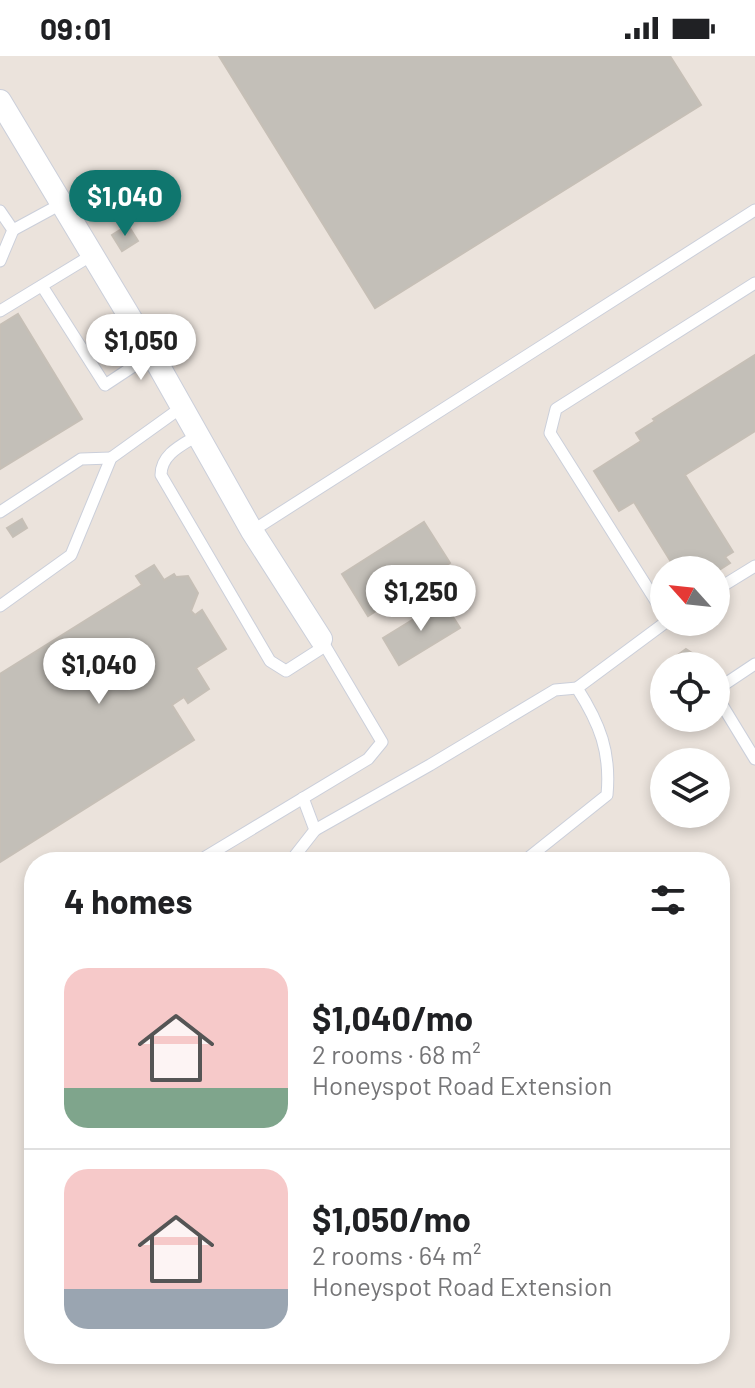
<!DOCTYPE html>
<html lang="en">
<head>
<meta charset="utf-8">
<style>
  body { margin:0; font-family:Barlow,sans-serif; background:#f6f6f6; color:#202124; height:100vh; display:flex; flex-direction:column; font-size:30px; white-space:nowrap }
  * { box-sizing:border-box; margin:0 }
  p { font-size:26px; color:#757577 }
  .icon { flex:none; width:44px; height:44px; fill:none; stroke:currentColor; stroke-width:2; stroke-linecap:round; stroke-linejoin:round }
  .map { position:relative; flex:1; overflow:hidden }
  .sheet { position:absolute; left:24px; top:796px; width:706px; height:512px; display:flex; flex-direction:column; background:#fff; border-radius:32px; box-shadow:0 4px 12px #0003 }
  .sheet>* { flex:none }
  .needle { width:52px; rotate:297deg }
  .fabs { position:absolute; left:650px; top:500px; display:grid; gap:16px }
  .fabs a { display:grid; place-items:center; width:80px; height:80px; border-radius:50%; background:#fff; box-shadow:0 4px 12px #0003; font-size:40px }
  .price { position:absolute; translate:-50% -68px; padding:0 18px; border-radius:28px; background:#fff; color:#222; font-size:26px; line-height:52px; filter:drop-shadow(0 2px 4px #0008) }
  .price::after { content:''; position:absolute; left:50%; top:48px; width:24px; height:18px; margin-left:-12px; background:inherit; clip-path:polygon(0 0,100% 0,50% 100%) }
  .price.current { background:#0f766e; color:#fff }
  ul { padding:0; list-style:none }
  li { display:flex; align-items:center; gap:24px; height:200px; padding:0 40px }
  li+li { border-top:2px solid #e0e0e0 }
  li span { display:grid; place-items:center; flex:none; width:224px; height:160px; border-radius:24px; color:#555 }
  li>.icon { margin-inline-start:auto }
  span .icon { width:96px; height:96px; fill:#fffc; stroke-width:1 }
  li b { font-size:34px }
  h2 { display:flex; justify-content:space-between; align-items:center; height:96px; padding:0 40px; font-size:34px }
  .status { display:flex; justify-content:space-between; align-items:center; height:56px; padding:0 40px; background:#fff; direction:ltr }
  .status svg { height:22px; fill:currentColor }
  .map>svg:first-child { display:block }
</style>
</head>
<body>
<div class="status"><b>09:01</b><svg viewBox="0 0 49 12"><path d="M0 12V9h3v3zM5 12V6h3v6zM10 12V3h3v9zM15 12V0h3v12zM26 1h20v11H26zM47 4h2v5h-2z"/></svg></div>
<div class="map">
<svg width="755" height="1332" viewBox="0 0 755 1332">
  <rect width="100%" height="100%" fill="#ebe3dc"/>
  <!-- building -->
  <g fill="#c3bfb8" stroke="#c6bfb6" stroke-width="2">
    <polygon points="219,0 670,0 701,49 375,252"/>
    <polygon points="128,169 138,185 122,195 112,179"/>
    <polygon points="18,258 82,363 0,413 0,269"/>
    <polygon points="755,299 755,375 685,419 733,496 725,501 730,507 716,516 676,514 634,446 619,455 594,415 641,385 636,377 655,365 653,363"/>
    <polygon points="22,463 27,472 13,481 7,472"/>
    <polygon points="424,466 450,507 368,560 342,518"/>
    <polygon points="154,509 164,524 174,518 176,521 188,520 198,537 191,555 195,559 202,554 226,593 196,612 209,633 188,647 184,641 172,649 194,684 0,806 0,618 142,529 136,520"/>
    <polygon points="443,545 460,572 399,609 383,582"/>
    <polygon points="686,593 695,599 679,610 664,610 664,618 660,612"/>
  </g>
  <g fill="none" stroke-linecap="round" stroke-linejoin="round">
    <!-- service casing -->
    <g stroke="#cbcfda" stroke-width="13">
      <g id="service">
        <polyline points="0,155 13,174 61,148"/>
        <polyline points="0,205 13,174"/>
        <polyline points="42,230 105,329 152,298"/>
        <polyline points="0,255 92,199"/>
        <path d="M198,379c-16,10 -37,19 -37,40l109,186 16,10 39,-25"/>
        <polyline points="0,456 81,403 111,402"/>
        <polyline points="252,475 755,154"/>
        <polyline points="716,534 755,510"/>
        <polyline points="0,550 71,499 111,402 182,351"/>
        <polyline points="664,558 550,377 556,353 755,227"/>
        <polyline points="716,634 755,608"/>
        <polyline points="716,639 755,703"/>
        <polyline points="315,774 430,709 555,634 577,632"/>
        <polyline points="197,806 368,703 382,686 321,583"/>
        <polyline points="290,806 315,774 303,742"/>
        <path d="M523,806l84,-67c4,-43 -7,-71 -30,-107l89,-66"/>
      </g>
    </g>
    <!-- minor casing -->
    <g stroke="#cbcfda" stroke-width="24">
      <polyline id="minor" points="0,45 152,298 252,475 321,583"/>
    </g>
    <!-- service -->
    <use href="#service" stroke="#fff" stroke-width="11"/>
    <!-- minor -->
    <use href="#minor" stroke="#fff" stroke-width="22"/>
  </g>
</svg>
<div class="fabs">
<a><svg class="needle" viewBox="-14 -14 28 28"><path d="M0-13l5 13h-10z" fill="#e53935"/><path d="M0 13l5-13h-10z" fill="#757577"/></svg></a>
<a><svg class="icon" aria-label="locate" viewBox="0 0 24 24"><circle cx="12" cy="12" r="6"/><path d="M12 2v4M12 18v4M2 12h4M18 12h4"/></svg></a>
<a><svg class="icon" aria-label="layers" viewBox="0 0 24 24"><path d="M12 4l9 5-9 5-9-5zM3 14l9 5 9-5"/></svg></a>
</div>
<b class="price current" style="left:125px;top:182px">$1,040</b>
<b class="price" style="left:141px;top:326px">$1,050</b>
<b class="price" style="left:421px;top:577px">$1,250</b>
<b class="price" style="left:99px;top:650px">$1,040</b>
<section class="sheet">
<h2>4 homes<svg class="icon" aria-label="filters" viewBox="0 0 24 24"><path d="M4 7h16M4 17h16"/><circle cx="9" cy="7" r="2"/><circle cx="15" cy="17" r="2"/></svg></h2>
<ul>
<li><span style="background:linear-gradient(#f6c9c9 75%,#7fa58c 0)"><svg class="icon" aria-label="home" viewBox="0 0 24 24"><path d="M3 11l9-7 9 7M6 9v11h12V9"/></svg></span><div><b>$1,040/mo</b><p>2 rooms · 68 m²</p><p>Honeyspot Road Extension</p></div></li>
<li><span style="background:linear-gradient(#f6c9c9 75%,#9aa5b1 0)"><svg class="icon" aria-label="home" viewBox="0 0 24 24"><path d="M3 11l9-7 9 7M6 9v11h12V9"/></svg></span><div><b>$1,050/mo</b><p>2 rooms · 64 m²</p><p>Honeyspot Road Extension</p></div></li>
</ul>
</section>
</div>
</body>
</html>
